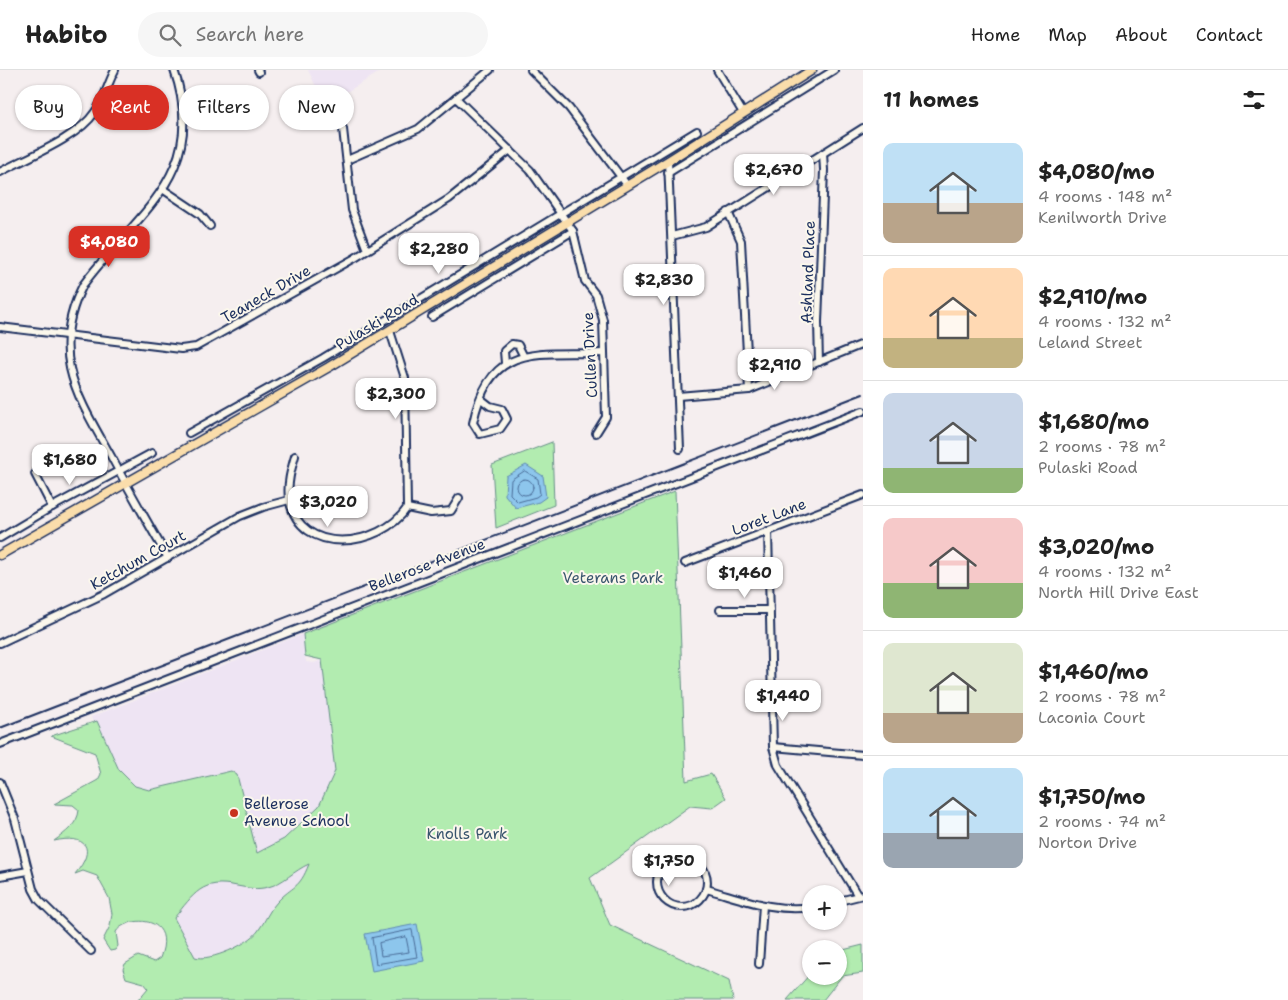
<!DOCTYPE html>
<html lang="en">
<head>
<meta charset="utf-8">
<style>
  body { margin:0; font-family:"Shantell Sans",sans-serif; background:#f6f6f6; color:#222; height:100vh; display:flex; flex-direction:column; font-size:19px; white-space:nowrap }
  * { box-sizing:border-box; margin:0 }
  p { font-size:16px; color:#767676 }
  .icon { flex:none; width:28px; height:28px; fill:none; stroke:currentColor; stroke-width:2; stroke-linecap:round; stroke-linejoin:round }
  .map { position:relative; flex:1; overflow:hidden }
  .details { display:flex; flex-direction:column; background:#fff; width:425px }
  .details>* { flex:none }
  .guide { position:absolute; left:15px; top:15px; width:475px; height:45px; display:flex; gap:10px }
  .tools { position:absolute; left:802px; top:815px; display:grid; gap:10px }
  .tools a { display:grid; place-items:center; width:45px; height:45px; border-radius:50%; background:#fff; box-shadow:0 1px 4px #0004; font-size:25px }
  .price { position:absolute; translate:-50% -42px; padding:0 11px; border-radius:10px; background:#fff; color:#222; font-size:16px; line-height:32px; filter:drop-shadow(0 1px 2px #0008) }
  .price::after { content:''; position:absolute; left:50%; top:30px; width:15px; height:11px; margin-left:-8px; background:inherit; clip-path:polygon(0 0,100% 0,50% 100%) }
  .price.current { background:#d93025; color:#fff }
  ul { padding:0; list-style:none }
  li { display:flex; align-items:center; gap:15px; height:125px; padding:0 20px }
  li+li { border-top:1px solid #e0e0e0 }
  li span { display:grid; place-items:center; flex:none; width:140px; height:100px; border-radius:10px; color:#555 }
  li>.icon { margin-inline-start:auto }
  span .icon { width:60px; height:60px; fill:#fffc; stroke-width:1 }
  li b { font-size:21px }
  h2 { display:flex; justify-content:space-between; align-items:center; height:60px; padding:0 20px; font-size:21px }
  .pill { padding:0 18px; border-radius:22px; background:#fff; box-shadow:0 1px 4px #0004; font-size:18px; line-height:45px }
  .pill.current { background:#d93025; color:#fff }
  header { display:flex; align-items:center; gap:30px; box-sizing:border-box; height:70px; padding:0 25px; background:#fff; border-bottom:1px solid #e0e0e0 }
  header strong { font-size:24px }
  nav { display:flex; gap:28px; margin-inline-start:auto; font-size:18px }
  .search { width:350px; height:45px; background:#f6f6f6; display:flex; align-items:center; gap:12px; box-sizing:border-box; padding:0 18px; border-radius:28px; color:#767676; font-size:19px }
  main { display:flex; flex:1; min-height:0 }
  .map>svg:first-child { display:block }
</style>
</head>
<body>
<header>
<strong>Habito</strong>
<div class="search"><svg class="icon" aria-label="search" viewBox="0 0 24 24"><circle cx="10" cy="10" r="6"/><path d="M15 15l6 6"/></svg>Search here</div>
<nav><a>Home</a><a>Map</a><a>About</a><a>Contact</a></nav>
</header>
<main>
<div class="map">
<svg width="863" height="930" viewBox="0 0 863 930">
  <rect width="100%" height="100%" fill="#f5eeef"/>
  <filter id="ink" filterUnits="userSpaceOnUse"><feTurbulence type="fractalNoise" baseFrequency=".02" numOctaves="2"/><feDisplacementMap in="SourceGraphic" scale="10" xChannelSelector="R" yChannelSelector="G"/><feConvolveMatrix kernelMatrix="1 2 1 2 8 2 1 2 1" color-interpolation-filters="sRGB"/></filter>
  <g filter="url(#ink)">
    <!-- built -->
    <g fill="#eee4f3">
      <polygon points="308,0 383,0 325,35"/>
      <polygon points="303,564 306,592 314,593 322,590 337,716 338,837 197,903 91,647"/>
    </g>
    <!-- green -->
    <g fill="#b2ecb0" stroke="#668e87" fill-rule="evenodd">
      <polygon points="552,372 554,435 496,458 492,395"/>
      <path d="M675,421l11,290 25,-7 15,24 -14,10 -22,-2 -100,72 20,47 119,56 4,19h-595l10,-12 -4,-5 -18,-5 -3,-9 2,-5 13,-8 16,6 6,-4c18,-45 -35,-42 -44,-26l2,14 -3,4 -5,1 -7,-11 7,-14 2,-12 -3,-16 -12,-22 -14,-5 -8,3c22,-26 11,-40 -21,-33 11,-8 24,-17 25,-31l-6,-5 -19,-1 44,-24 3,-6 -6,-21 -44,-17 46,-15 22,49 16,16 14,4 82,-19 6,4 20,78 27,-14 35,-33 16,-35 -13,-111 -17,-4 -2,-22zM309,794c-10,26 -16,21 -32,38 -8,8 -12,20 -19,29 -9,13 -48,31 -63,26l-21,-39c20,-24 28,-40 63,-32 11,2 20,4 31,1 14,-3 27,-17 41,-23z"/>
      <polygon points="863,875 863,903 842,906 823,930 787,930 811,903 811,906 839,906 839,881"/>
    </g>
    <!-- water -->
    <g fill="#8dc6ec" stroke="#5f8ab3">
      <polygon points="526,395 543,406 546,427 539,432 516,438 505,425 506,406"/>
      <polygon points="417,854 424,891 372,901 365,864"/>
    </g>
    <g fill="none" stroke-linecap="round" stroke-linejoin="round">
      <!-- shore -->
      <g stroke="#496b97" stroke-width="1">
        <polygon points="525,401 538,409 540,424 536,427 518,432 510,424 511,410"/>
        <circle cx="525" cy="417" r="8"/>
        <polygon points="412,860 417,887 376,894 372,868"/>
        <polygon points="406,867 409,882 381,886 379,873"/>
      </g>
      <!-- minor casing -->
      <g stroke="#1b2f5e" stroke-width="10">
        <g id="minor">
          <polyline points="258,0 259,2"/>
          <polyline points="531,0 569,38 627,115"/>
          <polyline points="717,0 743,43"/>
          <polyline points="456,28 530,100 573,161 585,211 596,225 603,250 606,347 596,363"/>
          <polyline points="334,37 343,59 352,140 367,180"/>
          <polyline points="347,90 418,59 490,0"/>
          <polyline points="668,91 680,379"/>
          <path d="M0,102c28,-15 78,-34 95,-60 9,-12 13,-29 20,-42"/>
          <polyline points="668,103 834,0"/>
          <polyline points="164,120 200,144 210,156"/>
          <polyline points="728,142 741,171 749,320"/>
          <polyline points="672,166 706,157 863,58"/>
          <polyline points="432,247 573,161"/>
          <polyline points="0,257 181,279 196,277 355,188 449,129 510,80"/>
          <polyline points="390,261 405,308 407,438"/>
          <polyline points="819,292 818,252 824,100 823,83"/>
          <polyline points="505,293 504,281 512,274 518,275 523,285"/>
          <polyline points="678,326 749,320 863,274"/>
          <path d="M481,329l9,7 12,3 5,10 -7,10 -20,5 -7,-11c17,-82 64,-68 131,-70"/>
          <polyline points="189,363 323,288 697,61"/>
          <path d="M295,386c-4,14 -8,28 -6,42 10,60 91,50 118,10"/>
          <polyline points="35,404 52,437"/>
          <polyline points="407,438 431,443 451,441 459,428"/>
          <polyline points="768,461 773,677 778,695 789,713 858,826"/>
          <polyline points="0,468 52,437 152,383"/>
          <path d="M168,488c-19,-33 -38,-66 -56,-100 -34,-61 -64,-103 -29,-173 54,-73 127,-111 91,-215"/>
          <polyline points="685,493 863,425"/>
          <polyline points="720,540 770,540"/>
          <polyline points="0,573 104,524 240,446 263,437 289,430"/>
          <polyline points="0,674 863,341"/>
          <polyline points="773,677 863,685"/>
          <polyline points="0,712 15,749 33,819 39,830 91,881"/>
          <circle cx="682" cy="812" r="25"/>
          <polyline points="0,806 28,801"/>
          <path d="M706,819c34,9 70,24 105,18"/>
          <polyline points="839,831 863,825"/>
          <polyline points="759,894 763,835"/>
        </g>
      </g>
      <!-- major casing -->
      <g stroke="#1b2f5e" stroke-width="11">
        <polyline id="major" points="0,485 329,297 668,91 812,0"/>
      </g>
      <!-- minor -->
      <use href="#minor" stroke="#fbf7ec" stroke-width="6"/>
      <!-- major -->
      <use href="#major" stroke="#faddab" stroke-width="8"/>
      <!-- rail -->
      <polyline stroke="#1b2f5e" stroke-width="2" points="0,658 863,324"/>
    </g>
  </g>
  <!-- markers -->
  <circle fill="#c8321e" stroke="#fbf7ec" stroke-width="2" cx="234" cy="743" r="5"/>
  <g text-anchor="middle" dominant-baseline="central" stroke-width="4" stroke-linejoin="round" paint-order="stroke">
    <!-- street labels -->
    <g font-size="15" fill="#1b2f5e" stroke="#fbf7ec">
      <text transform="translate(808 202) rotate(-88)">Ashland Place</text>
      <text transform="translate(266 224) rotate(-30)">Teaneck Drive</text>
      <text transform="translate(377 252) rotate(-31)">Pulaski Road</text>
      <text transform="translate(590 285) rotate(-93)">Cullen Drive</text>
      <text transform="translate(769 447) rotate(-21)">Loret Lane</text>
      <text transform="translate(138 490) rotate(-29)">Ketchum Court</text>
      <text transform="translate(427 495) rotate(-21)">Bellerose Avenue</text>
    </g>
    <!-- park labels -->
    <g font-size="15" fill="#39556e" stroke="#fbf7ec">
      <text x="613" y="508">Veterans Park</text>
      <text x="467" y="764">Knolls Park</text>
    </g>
    <!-- poi labels -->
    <g font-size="15" fill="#1b2f5e" stroke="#fbf7ec" text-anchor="start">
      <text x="244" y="734">Bellerose<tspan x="244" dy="17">Avenue School</tspan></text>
    </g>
  </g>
</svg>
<div class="tools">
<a>+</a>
<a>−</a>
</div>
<b class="price" style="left:774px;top:126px">$2,670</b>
<b class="price current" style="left:109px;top:198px">$4,080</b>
<b class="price" style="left:439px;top:205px">$2,280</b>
<b class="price" style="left:664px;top:236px">$2,830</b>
<b class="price" style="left:775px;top:321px">$2,910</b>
<b class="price" style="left:396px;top:350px">$2,300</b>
<b class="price" style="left:70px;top:416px">$1,680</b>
<b class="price" style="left:328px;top:458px">$3,020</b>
<b class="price" style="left:745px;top:529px">$1,460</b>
<b class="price" style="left:783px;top:652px">$1,440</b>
<b class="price" style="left:669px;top:817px">$1,750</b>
<div class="guide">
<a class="pill">Buy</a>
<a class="pill current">Rent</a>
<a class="pill">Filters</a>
<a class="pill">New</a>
</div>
</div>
<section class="details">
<h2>11 homes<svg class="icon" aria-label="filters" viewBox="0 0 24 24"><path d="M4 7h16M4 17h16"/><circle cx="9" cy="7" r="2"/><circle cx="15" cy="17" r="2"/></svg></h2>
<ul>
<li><span style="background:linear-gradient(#bfe0f5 60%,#b9a48a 0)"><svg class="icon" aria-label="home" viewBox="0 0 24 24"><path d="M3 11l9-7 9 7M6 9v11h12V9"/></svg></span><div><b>$4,080/mo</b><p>4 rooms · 148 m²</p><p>Kenilworth Drive</p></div></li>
<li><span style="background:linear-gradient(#ffd9b3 70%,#c2b280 0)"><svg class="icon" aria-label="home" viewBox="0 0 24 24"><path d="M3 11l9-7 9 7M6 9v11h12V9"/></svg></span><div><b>$2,910/mo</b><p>4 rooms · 132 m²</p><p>Leland Street</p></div></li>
<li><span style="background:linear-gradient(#c9d6e8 75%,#8fb573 0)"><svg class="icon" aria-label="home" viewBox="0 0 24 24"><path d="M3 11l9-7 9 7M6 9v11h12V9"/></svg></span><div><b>$1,680/mo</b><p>2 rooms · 78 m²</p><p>Pulaski Road</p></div></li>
<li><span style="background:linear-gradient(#f6c9c9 65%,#8fb573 0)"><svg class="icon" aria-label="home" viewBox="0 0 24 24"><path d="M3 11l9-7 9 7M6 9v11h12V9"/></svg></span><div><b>$3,020/mo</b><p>4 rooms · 132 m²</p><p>North Hill Drive East</p></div></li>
<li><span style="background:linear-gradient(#dfe7d0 70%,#b9a48a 0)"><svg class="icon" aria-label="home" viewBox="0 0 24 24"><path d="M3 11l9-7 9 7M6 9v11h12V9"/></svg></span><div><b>$1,460/mo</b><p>2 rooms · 78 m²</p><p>Laconia Court</p></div></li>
<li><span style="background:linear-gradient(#bfe0f5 65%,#9aa5b1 0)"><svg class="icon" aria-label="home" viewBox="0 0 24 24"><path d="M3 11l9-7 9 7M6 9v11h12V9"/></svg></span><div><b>$1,750/mo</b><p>2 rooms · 74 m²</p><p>Norton Drive</p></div></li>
</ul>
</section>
</main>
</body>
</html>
